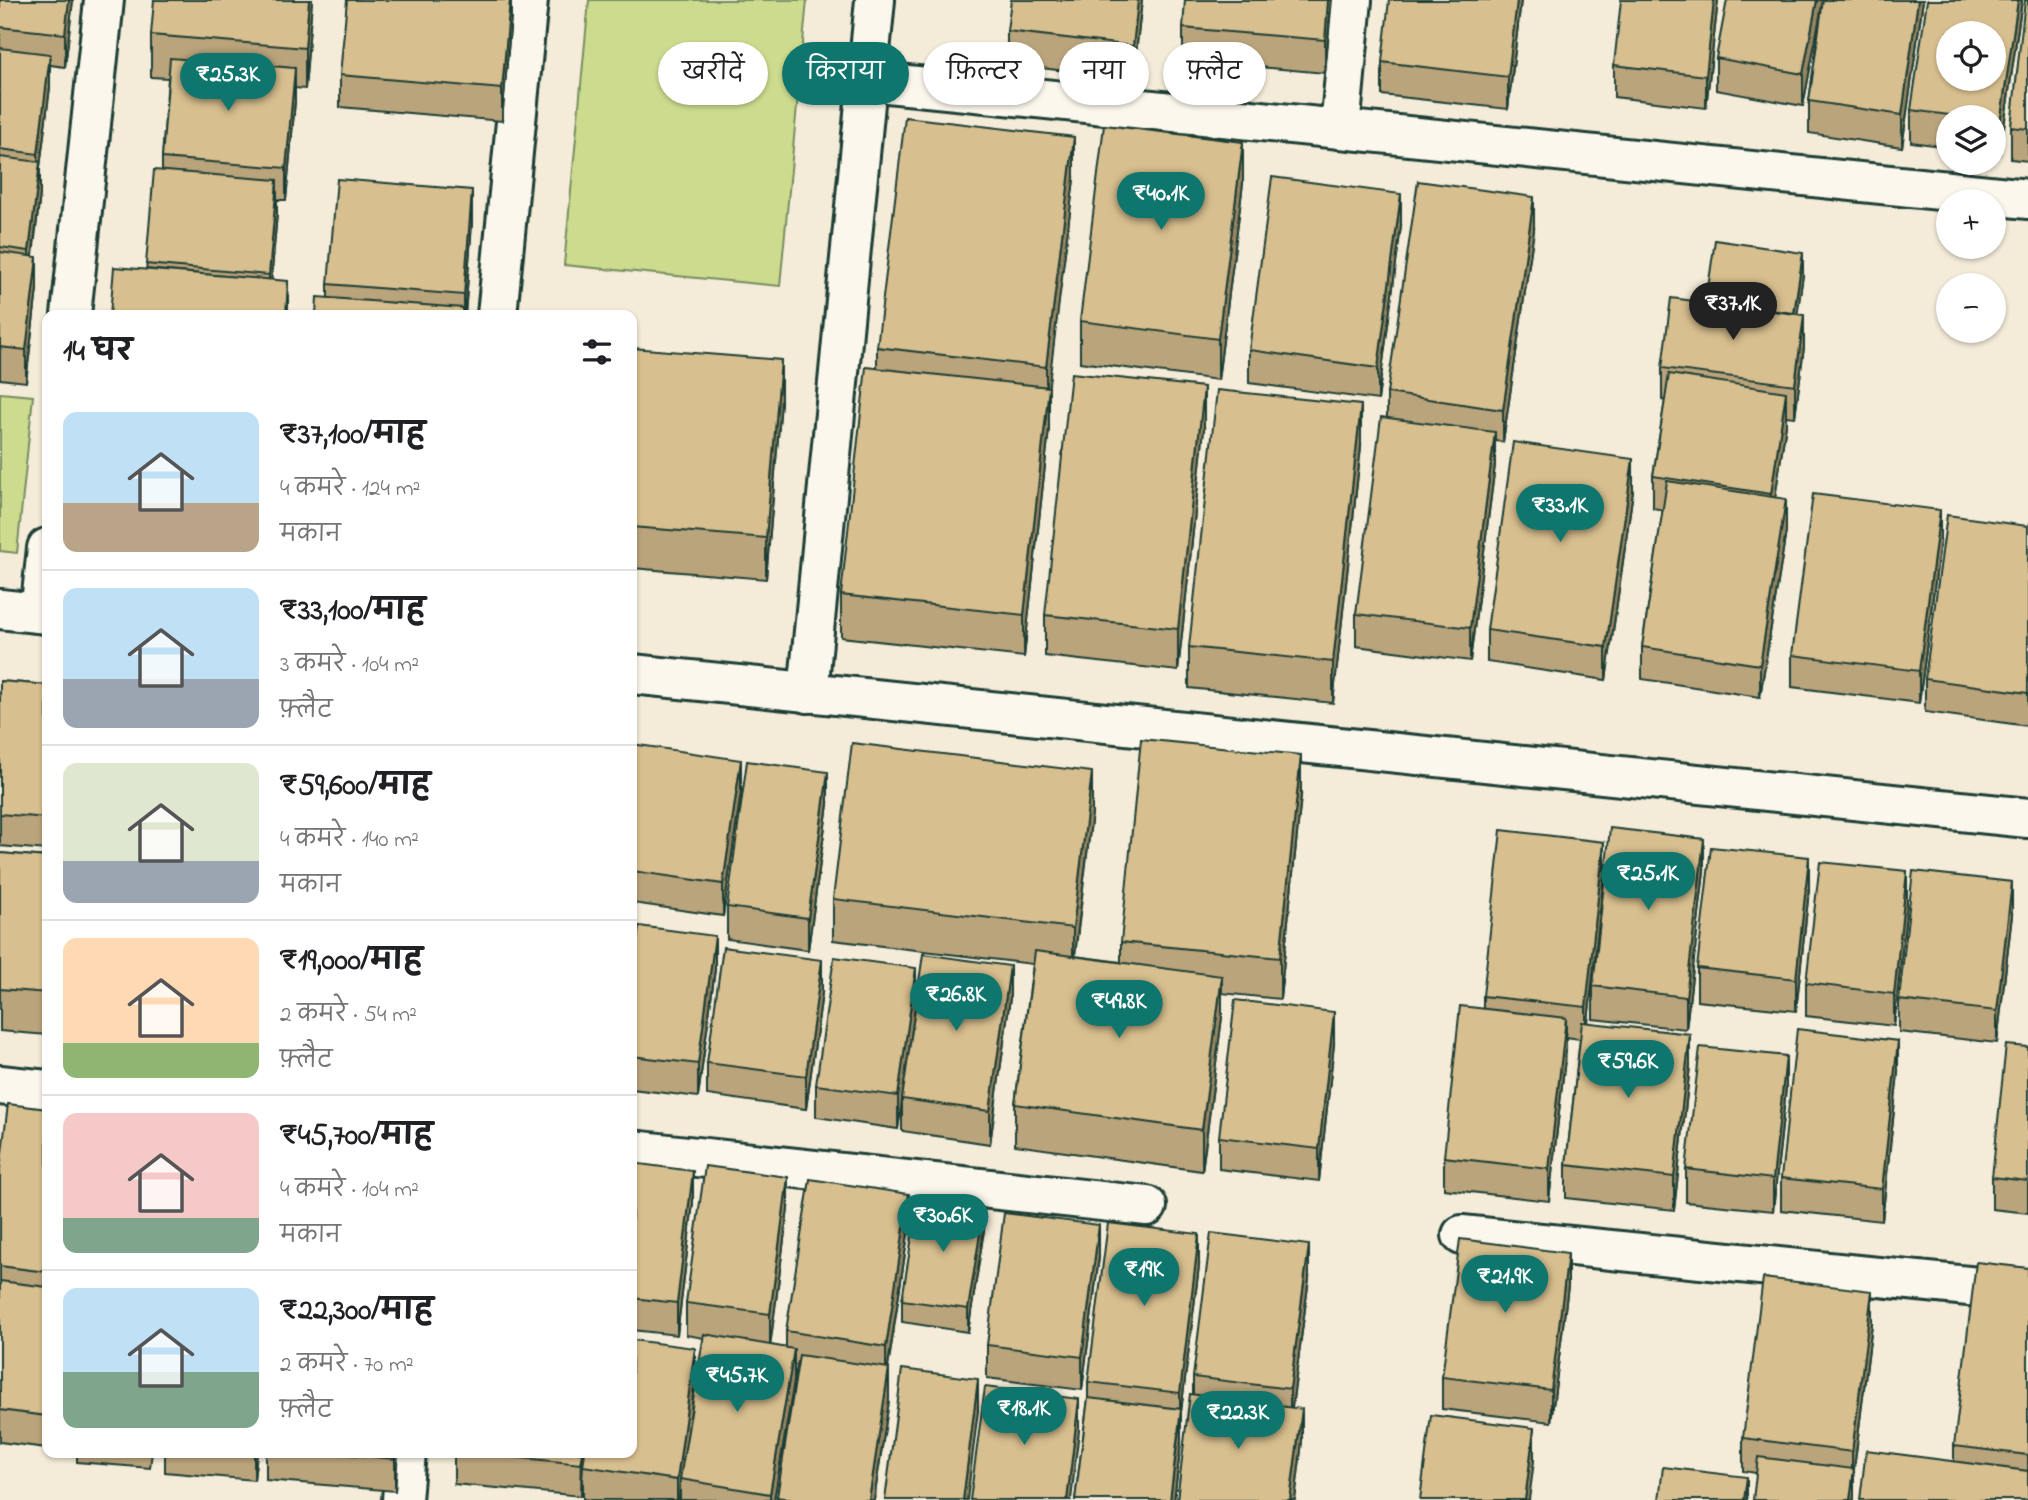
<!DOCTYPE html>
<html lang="hi">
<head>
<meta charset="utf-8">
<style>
  body { margin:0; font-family:"Indie Flower","Playpen Sans Deva",sans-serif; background:#f2f2f2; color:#202124; height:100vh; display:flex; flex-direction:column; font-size:26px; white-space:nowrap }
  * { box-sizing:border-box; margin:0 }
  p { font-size:23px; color:#757577 }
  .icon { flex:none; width:38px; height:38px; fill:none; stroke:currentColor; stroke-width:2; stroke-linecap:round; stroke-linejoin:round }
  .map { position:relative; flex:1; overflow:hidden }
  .side { position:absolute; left:42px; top:310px; width:595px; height:1148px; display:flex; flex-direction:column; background:#fff; border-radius:14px; box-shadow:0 2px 5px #0004 }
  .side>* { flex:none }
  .guide { position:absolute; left:658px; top:42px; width:665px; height:63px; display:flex; gap:14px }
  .tools { position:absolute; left:1936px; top:21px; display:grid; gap:14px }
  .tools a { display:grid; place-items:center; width:70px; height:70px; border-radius:50%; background:#fff; box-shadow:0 2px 5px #0004; font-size:35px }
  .price { position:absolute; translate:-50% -60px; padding:0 16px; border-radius:24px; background:#0f766e; color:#fff; font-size:23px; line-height:46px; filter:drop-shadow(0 2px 4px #0008) }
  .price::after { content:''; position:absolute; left:50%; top:42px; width:21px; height:16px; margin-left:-10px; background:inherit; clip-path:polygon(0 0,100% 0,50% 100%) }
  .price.current { background:#222; color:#fff }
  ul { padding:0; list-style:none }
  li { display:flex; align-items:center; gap:21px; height:175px; padding:0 21px }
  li+li { border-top:2px solid #e0e0e0 }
  li span { display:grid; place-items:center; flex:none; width:196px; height:140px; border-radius:14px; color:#555 }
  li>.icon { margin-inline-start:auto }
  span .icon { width:84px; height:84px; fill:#fffc; stroke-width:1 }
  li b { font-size:30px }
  h2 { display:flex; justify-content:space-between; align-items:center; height:84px; padding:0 21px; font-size:30px }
  .pill { padding:0 24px; border-radius:32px; background:#fff; box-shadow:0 2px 5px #0004; font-size:24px; line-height:63px }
  .pill.current { background:#0f766e; color:#fff }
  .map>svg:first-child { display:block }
</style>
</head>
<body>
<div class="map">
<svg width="2028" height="1500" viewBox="0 0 2028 1500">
  <rect width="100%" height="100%" fill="#f4ecd9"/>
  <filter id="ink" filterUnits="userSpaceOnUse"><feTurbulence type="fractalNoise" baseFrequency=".0143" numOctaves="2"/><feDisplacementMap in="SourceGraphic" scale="14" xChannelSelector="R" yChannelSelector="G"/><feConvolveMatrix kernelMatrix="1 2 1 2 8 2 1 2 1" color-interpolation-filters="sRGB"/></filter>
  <g filter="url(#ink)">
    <!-- park -->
    <g fill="#cddb8e" stroke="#768c61" stroke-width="2">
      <polygon points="589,0 807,0 780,286 564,265"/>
      <polygon points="0,393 33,396 17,553 0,551"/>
    </g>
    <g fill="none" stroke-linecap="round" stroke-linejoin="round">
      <!-- minor casing -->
      <g stroke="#1f3d34" stroke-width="44">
        <g id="minor">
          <polyline points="868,81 2028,199"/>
          <polyline points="1340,129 1352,0"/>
          <polyline points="71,315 104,0"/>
          <polyline points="497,315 528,0"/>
          <polyline points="0,609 47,614"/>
          <polyline points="40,613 47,548"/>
          <polyline points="632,674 2028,818"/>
          <polyline points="808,693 875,0"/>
          <polyline points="0,1085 47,1090"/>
          <polyline points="632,1150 1147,1206"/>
          <polyline points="1462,1235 2028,1292"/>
          <polyline points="402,1500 406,1452"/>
        </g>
      </g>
      <!-- minor -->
      <use href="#minor" stroke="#fbf7ec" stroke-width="38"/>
    </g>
    <!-- wall -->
    <g fill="#baa47b" stroke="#1f3d34" stroke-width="2">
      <polygon points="0,0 73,0 65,67 50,65 50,87 40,167 40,194 33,256 37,289 26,382 0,379"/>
      <polygon points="312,0 305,89 295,88 295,101 286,200 277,200 277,213 271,280 146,269 162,171 162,158 168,78 151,77 151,35"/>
      <polygon points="511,0 511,16 502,121 340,107 340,75"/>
      <polygon points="1142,0 1133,79 1007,64 1007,31"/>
      <polygon points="1331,0 1325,73 1183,60 1183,28"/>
      <polygon points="1521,0 1508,109 1382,95 1382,62"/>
      <polygon points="1718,0 1706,108 1614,97 1614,65"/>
      <polygon points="1823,0 1803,106 1716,90 1716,58"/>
      <polygon points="1823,0 1923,0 1902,147 1809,133 1809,101"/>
      <polygon points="2022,0 2000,155 1993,154 1993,117 1948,117 1948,147 1911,142 1911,110"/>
      <polygon points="2028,0 2028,161 2011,159 2011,127"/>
      <polygon points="1074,179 1048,387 1049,429 1024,657 841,637 841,595 877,368 877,347"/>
      <polygon points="1243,183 1218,380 1080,362 1080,321"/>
      <polygon points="472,223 465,315 316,315 328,298 328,284"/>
      <polygon points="1401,226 1378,400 1249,383 1249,350"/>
      <polygon points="1534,230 1503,442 1495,441 1495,465 1470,661 1356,646 1356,614 1387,418 1387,393"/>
      <polygon points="1803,275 1797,314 1804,347 1795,417 1786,416 1786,424 1775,497 1786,531 1760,697 1642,679 1642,647 1663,510 1653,508 1653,476 1665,401 1662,400 1662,368 1706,302"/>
      <polygon points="632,348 781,402 766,579 632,568"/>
      <polygon points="1204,429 1178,671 1045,656 1045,615"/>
      <polygon points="1361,446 1333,703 1189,688 1189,647"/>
      <polygon points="1633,491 1606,680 1487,662 1487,630"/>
      <polygon points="2028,526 2028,726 1925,712 1925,679"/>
      <polygon points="1940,543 1919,703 1792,687 1792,655"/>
      <polygon points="0,681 47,685 47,850 0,846"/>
      <polygon points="632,744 741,792 723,916 632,903"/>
      <polygon points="1301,796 1280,999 1222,993 1222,1017 1202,1171 1015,1145 1015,1104 1033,964 833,940 833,899 1092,813 1075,956 1121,962 1121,942"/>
      <polygon points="828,804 808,950 727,939 727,907"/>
      <polygon points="0,853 47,857 47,1035 0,1031"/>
      <polygon points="1704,871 1686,1029 1593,1019 1593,986"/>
      <polygon points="1604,874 1588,1022 1690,1066 1674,1210 1566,1198 1566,1165 1580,1039 1566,1037 1566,1050 1549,1201 1444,1189 1444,1157 1483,1008 1483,996"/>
      <polygon points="1809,890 1796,1011 1697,1001 1697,968"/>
      <polygon points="1907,904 1894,1026 1806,1016 1806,983"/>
      <polygon points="2012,915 1997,1043 1899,1032 1899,1000"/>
      <polygon points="715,969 698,1097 632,1089 632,978"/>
      <polygon points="822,993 806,1109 707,1095 707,1063"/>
      <polygon points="916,997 1010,998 990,1144 902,1131 902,1101 898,1129 816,1117 816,1085"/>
      <polygon points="1334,1044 1319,1181 1219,1169 1219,1137"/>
      <polygon points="2028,1047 2028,1213 1992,1209 1992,1177"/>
      <polygon points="1898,1073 1882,1221 1781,1210 1781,1178"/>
      <polygon points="1786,1088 1773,1211 1686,1202 1686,1169"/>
      <polygon points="47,1109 47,1448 0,1442 0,1169"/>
      <polygon points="632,1163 693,1203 677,1335 632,1330"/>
      <polygon points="788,1209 770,1345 786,1348 786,1331 909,1227 888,1368 889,1401 874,1500 777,1500 797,1365 794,1365 794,1381 774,1500 680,1500 680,1489 679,1500 592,1500 583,1499 583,1478 581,1496 454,1484 454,1452 632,1452 695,1381 688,1433 704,1338 686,1335 686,1303"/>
      <polygon points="984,1230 968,1332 902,1322 902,1300"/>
      <polygon points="1099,1257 1082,1390 987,1378 987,1345"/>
      <polygon points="1199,1266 1181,1412 1181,1442 1174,1500 1075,1500 1088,1399 1088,1382"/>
      <polygon points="2028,1268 2028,1500 1954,1461 1954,1446"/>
      <polygon points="1309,1278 1292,1407 1302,1441 1295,1500 1177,1500 1193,1395 1193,1377"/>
      <polygon points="1568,1286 1551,1422 1442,1409 1442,1377"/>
      <polygon points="1872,1324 1854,1469 1854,1500 1756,1473 1743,1471 1743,1438"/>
      <polygon points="77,1452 152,1452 150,1468 77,1462"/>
      <polygon points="165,1452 257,1452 254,1480 165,1472"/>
      <polygon points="266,1452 398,1452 395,1491 266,1480"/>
    </g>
    <!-- shaded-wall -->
    <g fill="#978664" stroke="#1f3d34" stroke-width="2">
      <polygon points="69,0 73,0 65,67 65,34"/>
      <polygon points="309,0 312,0 305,89 305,48"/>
      <polygon points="510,0 511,0 511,16 502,121 502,89"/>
      <polygon points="1138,0 1142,0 1133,79 1133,46"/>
      <polygon points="1328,0 1331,0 1325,73 1325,40"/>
      <polygon points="1517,0 1521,0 1508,109 1508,77"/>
      <polygon points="1714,0 1718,0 1706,108 1706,76"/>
      <polygon points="1817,0 1823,0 1803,106 1803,74"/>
      <polygon points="1918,0 1923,0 1902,147 1902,115"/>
      <polygon points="2018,0 2022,0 2000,155 2000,123"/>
      <polygon points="50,54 50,87 40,167 40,194 29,283 29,251 38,180 38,154"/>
      <polygon points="295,68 295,101 286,200 286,168"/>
      <polygon points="1074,137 1074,179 1046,408 1046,367"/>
      <polygon points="1243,142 1243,183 1218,380 1218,339"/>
      <polygon points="277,180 277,213 269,307 269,275"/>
      <polygon points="472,190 472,223 465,315 464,315 464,295"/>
      <polygon points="1401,194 1401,226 1378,400 1378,368"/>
      <polygon points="1534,197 1534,230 1503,442 1503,410"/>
      <polygon points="1803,253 1803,275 1794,338 1794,316"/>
      <polygon points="37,257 37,289 26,382 26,350"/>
      <polygon points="288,281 288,315 286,315"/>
      <polygon points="1804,315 1804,347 1795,417 1795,385"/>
      <polygon points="781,360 781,402 766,579 766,538"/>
      <polygon points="1049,387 1049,429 1024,657 1024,615"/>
      <polygon points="1204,387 1204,429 1178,671 1178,629"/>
      <polygon points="1786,392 1786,424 1771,526 1771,494"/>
      <polygon points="1361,405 1361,446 1333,703 1333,662"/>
      <polygon points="1495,432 1495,465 1470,661 1470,628"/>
      <polygon points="1633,459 1633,491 1606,680 1606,647"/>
      <polygon points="1786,499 1786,531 1760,697 1760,665"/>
      <polygon points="1940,510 1940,543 1919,703 1919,671"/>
      <polygon points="1301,755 1301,796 1280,999 1280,958"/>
      <polygon points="741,760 741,792 723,916 723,884"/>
      <polygon points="828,772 828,804 808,950 808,918"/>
      <polygon points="1092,772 1092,813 1073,969 1073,928"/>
      <polygon points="1704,839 1704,871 1686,1029 1686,997"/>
      <polygon points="1604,842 1604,874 1586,1040 1586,1007"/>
      <polygon points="1809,857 1809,890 1796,1011 1796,979"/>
      <polygon points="1907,871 1907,904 1894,1026 1894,994"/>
      <polygon points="2012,882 2012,915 1997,1043 1997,1011"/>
      <polygon points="715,936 715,969 698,1097 698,1064"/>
      <polygon points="822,960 822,993 806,1109 806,1076"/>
      <polygon points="1010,966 1010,998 990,1144 990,1111"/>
      <polygon points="916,968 916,1001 898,1129 898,1096"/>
      <polygon points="1222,976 1222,1017 1202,1171 1202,1130"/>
      <polygon points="1334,1012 1334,1044 1319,1181 1319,1149"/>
      <polygon points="1566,1018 1566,1050 1549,1201 1549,1169"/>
      <polygon points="1690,1034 1690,1066 1674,1210 1674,1177"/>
      <polygon points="1898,1041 1898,1073 1882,1221 1882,1189"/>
      <polygon points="1786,1056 1786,1088 1773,1211 1773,1179"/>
      <polygon points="693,1171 693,1203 677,1335 677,1303"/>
      <polygon points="788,1177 788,1209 770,1347 770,1314"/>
      <polygon points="909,1194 909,1227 886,1379 886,1347"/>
      <polygon points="984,1208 984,1230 968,1332 968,1309"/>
      <polygon points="1099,1225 1099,1257 1082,1390 1082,1357"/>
      <polygon points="1199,1234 1199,1266 1181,1412 1181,1442 1174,1500 1170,1500 1180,1422 1180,1393"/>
      <polygon points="1309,1245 1309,1278 1290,1422 1290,1389"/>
      <polygon points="1568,1253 1568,1286 1551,1422 1551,1390"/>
      <polygon points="1872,1291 1872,1324 1852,1485 1852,1452"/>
      <polygon points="695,1348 695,1381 682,1479 680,1479 679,1500 677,1500 677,1480"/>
      <polygon points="794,1349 794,1381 774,1500 770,1500 770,1494"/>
      <polygon points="889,1368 889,1401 874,1500 869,1500"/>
      <polygon points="978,1379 978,1411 967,1500 963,1500"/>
      <polygon points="1079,1399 1079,1431 1071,1500 1067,1500"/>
      <polygon points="1302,1409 1302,1441 1295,1500 1290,1500"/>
      <polygon points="1534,1428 1534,1461 1529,1500 1525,1500"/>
      <polygon points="254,1452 257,1452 254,1480"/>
      <polygon points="395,1452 398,1452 395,1491"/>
      <polygon points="582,1452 586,1452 583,1466 581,1496"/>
      <polygon points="1854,1469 1854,1500 1850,1500"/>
      <polygon points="1747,1477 1747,1500 1744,1500"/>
    </g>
    <!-- building -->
    <g fill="#d8bf8f" stroke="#1f3d34" stroke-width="2" fill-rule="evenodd">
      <polygon points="0,0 69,0 65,34 0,27"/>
      <polygon points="154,0 309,0 305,48 151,35"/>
      <polygon points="347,0 510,0 502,89 340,75"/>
      <polygon points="1011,0 1138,0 1133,46 1007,31"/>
      <polygon points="1185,0 1328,0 1325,40 1183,28"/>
      <polygon points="1389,0 1517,0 1508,77 1382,62"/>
      <polygon points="1621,0 1714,0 1706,76 1614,65"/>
      <polygon points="1727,0 1817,0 1803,74 1716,58"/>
      <polygon points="1823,0 1918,0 1902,115 1809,101"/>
      <path d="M1927,0h91l-18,123 -7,-1v-5h-29l-53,-7zM1948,33h45v46h-45z"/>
      <polygon points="2025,0 2028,0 2028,129 2011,127"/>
      <polygon points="0,48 50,54 38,154 0,149"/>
      <polygon points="170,58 295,68 286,168 162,158"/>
      <polygon points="905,117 1074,137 1046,367 877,347"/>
      <polygon points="1104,125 1243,142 1218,339 1080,321"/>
      <polygon points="0,157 40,162 29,251 0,247"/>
      <polygon points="154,170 277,180 269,275 146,264"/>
      <polygon points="1272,177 1401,194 1378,368 1249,350"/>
      <polygon points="337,179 472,190 464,295 328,284"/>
      <polygon points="1418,181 1534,197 1503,410 1387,393"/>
      <polygon points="1715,240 1803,253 1794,313 1706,302"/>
      <polygon points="0,252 37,257 26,350 0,347"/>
      <polygon points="114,267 288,281 286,315 110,315"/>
      <polygon points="317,297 463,308 463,315 316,315"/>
      <polygon points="1671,298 1804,315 1795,385 1662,368"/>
      <polygon points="632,348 781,360 766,538 632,527"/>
      <polygon points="866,367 1049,387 1024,615 841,595"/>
      <polygon points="1071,373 1204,387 1178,629 1045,615"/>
      <polygon points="1669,374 1786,392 1771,494 1653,476"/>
      <polygon points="1217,390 1361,405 1333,662 1189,647"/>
      <polygon points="1381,417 1495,432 1470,628 1356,614"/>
      <polygon points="1513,442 1633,459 1606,647 1487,630"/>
      <polygon points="1667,481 1786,499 1760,665 1642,647"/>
      <polygon points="1813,494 1940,510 1919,671 1792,655"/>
      <polygon points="1947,515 2028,526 2028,693 1925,679"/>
      <polygon points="0,681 47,685 47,818 0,814"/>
      <polygon points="1141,739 1301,755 1280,958 1121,942"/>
      <polygon points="852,743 1092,772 1073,928 833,899"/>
      <polygon points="632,744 741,760 723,884 632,871"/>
      <polygon points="747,761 828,772 808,918 727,907"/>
      <polygon points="1610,828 1704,839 1686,997 1593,986"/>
      <polygon points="1501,830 1604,842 1586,1007 1483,996"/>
      <polygon points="1711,847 1809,857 1796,979 1697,968"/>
      <polygon points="0,853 47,857 47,993 0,989"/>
      <polygon points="1820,862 1907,871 1894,994 1806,983"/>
      <polygon points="1913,871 2012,882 1997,1011 1899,1000"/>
      <polygon points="639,926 715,936 698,1064 632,1056 632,978"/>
      <polygon points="723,947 822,960 806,1076 707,1063"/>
      <polygon points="1035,951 1222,976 1202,1130 1015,1104"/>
      <polygon points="923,954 1010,966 990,1111 902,1099"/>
      <polygon points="834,957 916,968 898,1096 816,1085"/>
      <polygon points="1235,1000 1334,1012 1319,1149 1219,1137"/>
      <polygon points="1460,1006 1566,1018 1549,1169 1444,1157"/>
      <polygon points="1582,1022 1690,1034 1674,1177 1566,1165"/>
      <polygon points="1797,1029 1898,1041 1882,1189 1781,1178"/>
      <polygon points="2006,1045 2028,1047 2028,1181 1992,1177"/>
      <polygon points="1700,1047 1786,1056 1773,1179 1686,1169"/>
      <polygon points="8,1104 47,1109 47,1272 0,1266 0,1169"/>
      <polygon points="632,1163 693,1171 677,1303 632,1298"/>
      <polygon points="705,1166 788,1177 770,1314 686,1303"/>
      <polygon points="810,1179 909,1194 886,1347 786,1331"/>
      <polygon points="918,1198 984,1208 968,1309 902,1300"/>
      <polygon points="1004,1213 1099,1225 1082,1357 987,1345"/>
      <polygon points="1108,1223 1199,1234 1180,1393 1088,1382"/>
      <polygon points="1211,1233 1309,1245 1290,1389 1193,1377"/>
      <polygon points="1460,1239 1568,1253 1551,1390 1442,1377"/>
      <polygon points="1976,1262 2028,1268 2028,1455 1954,1446"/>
      <polygon points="1763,1278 1872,1291 1852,1452 1743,1438"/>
      <polygon points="0,1281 47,1287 47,1416 0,1410"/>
      <polygon points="704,1334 794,1349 770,1494 680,1479"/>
      <polygon points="632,1340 695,1348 677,1480 583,1466 585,1452 632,1452"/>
      <polygon points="799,1355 889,1368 869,1500 796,1500 777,1497"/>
      <polygon points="902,1369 978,1379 963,1500 885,1500"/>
      <polygon points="985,1387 1079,1399 1067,1500 970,1500"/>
      <polygon points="1190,1394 1302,1409 1290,1500 1177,1500"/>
      <polygon points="1088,1398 1181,1409 1170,1500 1075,1500"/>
      <polygon points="1431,1415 1534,1428 1525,1500 1420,1500"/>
      <polygon points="1866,1450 2028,1471 2028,1500 1860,1500"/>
      <polygon points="322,1452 395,1452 395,1459"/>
      <polygon points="463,1452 582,1452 581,1464"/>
      <polygon points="1758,1457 1854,1469 1850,1500 1753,1500"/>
      <polygon points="1663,1467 1747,1477 1744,1500 1659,1500"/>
    </g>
  </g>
</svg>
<div class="tools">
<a><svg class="icon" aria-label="locate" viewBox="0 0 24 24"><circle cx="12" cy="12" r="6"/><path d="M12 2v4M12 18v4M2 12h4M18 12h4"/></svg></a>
<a><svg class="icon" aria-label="layers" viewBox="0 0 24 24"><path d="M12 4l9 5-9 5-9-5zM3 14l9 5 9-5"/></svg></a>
<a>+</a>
<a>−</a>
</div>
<b class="price" style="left:228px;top:113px">₹25.3K</b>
<b class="price" style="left:1161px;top:232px">₹40.1K</b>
<b class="price current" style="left:1733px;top:342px">₹37.1K</b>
<b class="price" style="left:1560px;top:544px">₹33.1K</b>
<b class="price" style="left:1648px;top:912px">₹25.1K</b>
<b class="price" style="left:956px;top:1033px">₹26.8K</b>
<b class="price" style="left:1119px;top:1040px">₹49.8K</b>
<b class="price" style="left:1628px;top:1100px">₹59.6K</b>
<b class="price" style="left:943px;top:1254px">₹30.6K</b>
<b class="price" style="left:1144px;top:1308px">₹19K</b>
<b class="price" style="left:1505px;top:1315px">₹21.9K</b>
<b class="price" style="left:737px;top:1414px">₹45.7K</b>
<b class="price" style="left:1024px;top:1447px">₹18.1K</b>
<b class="price" style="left:1238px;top:1451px">₹22.3K</b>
<div class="guide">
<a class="pill">खरीदें</a>
<a class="pill current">किराया</a>
<a class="pill">फ़िल्टर</a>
<a class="pill">नया</a>
<a class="pill">फ़्लैट</a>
</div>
<section class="side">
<h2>14 घर<svg class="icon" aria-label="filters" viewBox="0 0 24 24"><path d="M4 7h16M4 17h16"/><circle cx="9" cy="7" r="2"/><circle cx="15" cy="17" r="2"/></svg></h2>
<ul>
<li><span style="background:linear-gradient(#bfe0f5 65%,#b9a48a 0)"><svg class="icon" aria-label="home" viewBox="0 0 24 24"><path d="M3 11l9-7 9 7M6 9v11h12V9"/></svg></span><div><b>₹37,100/माह</b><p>4 कमरे · 124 m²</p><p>मकान</p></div></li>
<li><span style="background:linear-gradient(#bfe0f5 65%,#9aa5b1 0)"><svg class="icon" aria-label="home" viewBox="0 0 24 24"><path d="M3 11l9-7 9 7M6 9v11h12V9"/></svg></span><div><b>₹33,100/माह</b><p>3 कमरे · 104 m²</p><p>फ़्लैट</p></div></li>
<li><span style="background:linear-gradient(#dfe7d0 70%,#9aa5b1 0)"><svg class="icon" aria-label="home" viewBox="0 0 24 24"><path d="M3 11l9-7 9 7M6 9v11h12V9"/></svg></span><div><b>₹59,600/माह</b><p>4 कमरे · 140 m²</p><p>मकान</p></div></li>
<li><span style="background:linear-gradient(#ffd9b3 75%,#8fb573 0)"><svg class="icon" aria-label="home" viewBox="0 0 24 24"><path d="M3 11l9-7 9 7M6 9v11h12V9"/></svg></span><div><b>₹19,000/माह</b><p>2 कमरे · 54 m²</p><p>फ़्लैट</p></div></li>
<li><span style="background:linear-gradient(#f6c9c9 75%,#7fa58c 0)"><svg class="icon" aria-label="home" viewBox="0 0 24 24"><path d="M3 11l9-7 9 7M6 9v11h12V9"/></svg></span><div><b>₹45,700/माह</b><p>4 कमरे · 104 m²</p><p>मकान</p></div></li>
<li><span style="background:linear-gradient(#bfe0f5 60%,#7fa58c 0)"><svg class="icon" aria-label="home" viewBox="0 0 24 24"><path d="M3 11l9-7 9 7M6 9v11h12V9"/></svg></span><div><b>₹22,300/माह</b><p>2 कमरे · 70 m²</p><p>फ़्लैट</p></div></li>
</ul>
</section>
</div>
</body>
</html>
